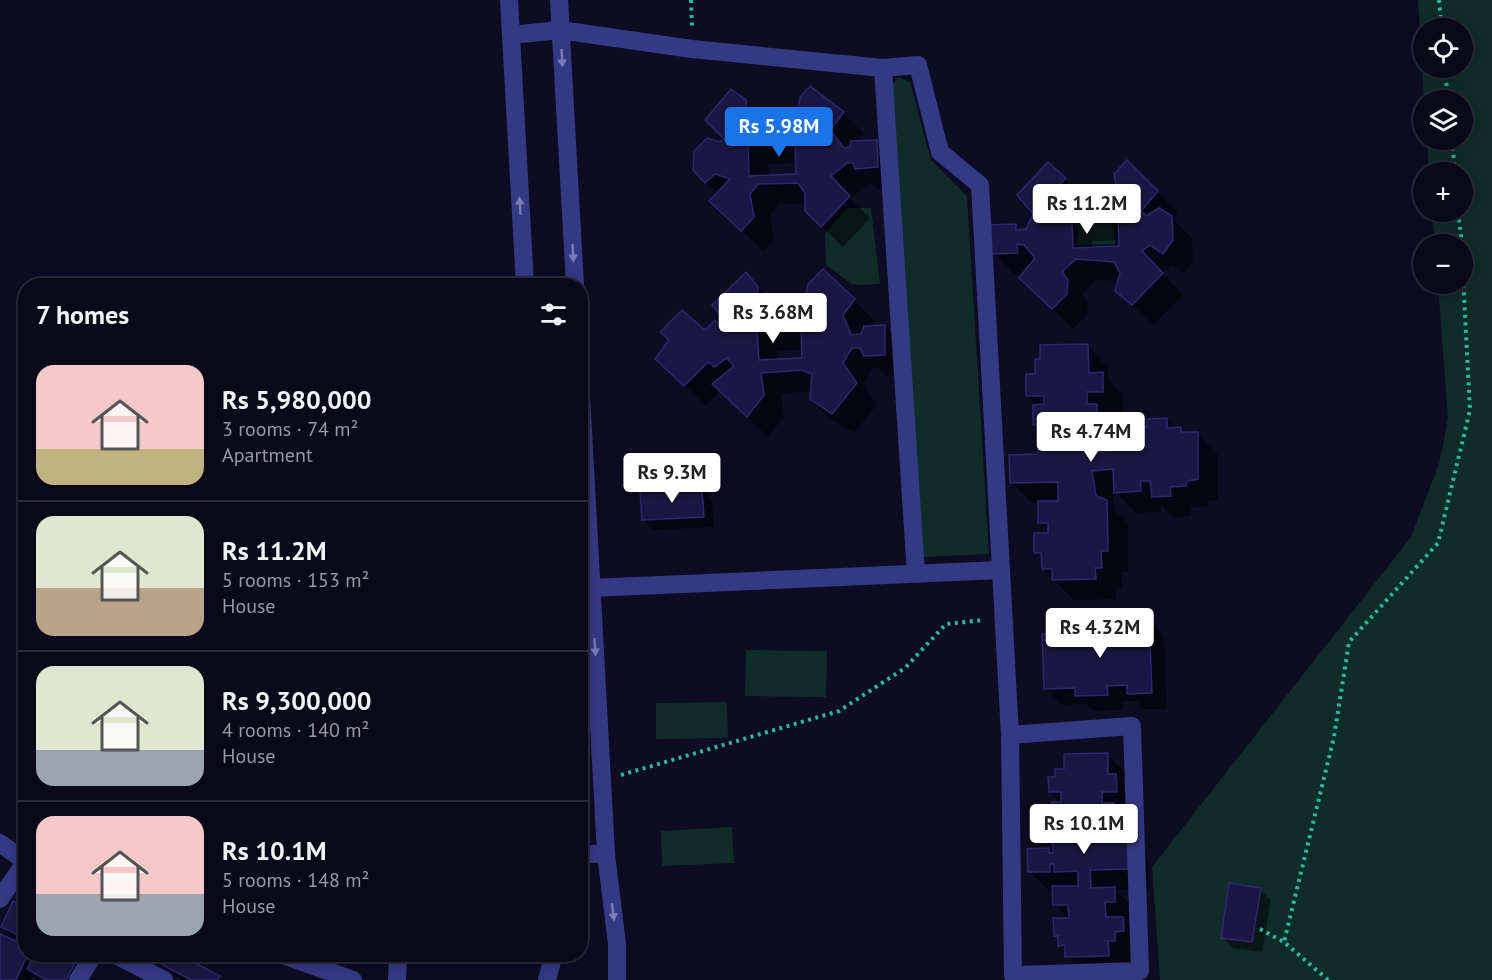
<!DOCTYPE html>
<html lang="en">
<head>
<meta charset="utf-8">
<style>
  body { margin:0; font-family:"PT Sans",sans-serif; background:#181727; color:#f1f3f6; height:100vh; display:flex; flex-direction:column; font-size:22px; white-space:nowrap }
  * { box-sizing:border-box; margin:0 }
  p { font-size:20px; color:#999aa2 }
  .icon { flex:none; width:33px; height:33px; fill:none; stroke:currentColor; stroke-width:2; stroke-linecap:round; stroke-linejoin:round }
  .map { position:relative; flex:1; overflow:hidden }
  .drawer { position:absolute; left:18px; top:278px; width:570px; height:684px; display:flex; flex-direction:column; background:#0a091a; border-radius:24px; box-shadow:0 3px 15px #0003,0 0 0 2px #2a2a39 }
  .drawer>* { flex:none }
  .fabs { position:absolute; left:1413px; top:18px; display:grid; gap:12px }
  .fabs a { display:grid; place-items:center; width:60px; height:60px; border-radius:50%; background:#0a091a; box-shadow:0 3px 15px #0003,0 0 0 2px #2a2a39; font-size:30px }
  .price { position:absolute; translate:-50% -51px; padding:0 14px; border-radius:6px; background:#fff; color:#222; font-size:20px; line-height:39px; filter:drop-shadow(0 2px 3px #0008) }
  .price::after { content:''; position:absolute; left:50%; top:36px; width:18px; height:14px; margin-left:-9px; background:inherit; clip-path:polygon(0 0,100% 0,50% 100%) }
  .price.current { background:#1a73e8; color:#fff }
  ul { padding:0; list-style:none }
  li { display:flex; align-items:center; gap:18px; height:150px; padding:0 18px }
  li+li { border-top:2px solid #2a2a39 }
  li span { display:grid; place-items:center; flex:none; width:168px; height:120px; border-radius:18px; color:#555 }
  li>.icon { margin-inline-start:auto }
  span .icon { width:72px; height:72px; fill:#fffc; stroke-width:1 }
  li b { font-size:26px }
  h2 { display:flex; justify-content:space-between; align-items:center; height:72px; padding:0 18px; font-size:26px }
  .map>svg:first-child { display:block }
</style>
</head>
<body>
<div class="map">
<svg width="1492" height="980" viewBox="0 0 1492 980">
  <rect width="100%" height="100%" fill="#0d0c22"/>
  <!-- green -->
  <g fill="#0f2c28" fill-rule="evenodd">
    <path d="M1418,0h74v980h-332l-8,-113 259,-330 28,-73 9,-45 -10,-135h24v-40h-27l-3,-32h30v-40h-33l-2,-32h35v-40h-38zM1424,28h38v40h-38z"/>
    <polygon points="898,77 910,82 931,160 967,196 989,554 923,557 891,87"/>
    <polygon points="847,208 871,208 880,284 853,285 826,265 825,234"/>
    <path d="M1114,222l1,22 -40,1c5,-8 5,-15 -1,-22z"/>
    <polygon points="746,650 827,651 826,697 745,696"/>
    <polygon points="727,702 728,738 656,739 656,703"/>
    <polygon points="732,827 734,863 662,866 661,831"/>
  </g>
  <!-- shadow -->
  <g fill="#0007" fill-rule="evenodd">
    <path d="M745,102l22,21v10l29,-1 47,-19 21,20 -7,9h20l21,21v24l-20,2 -5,-5h-5l-18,14 20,20 -27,29 -37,-36v-7h-27l-9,12 4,23 -11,12 -31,-29 -14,-28 -23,-25 31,-29zM797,163v13l-28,1 -1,-13z"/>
    <path d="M1127,162l51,51 -5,6 19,19 1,23 -9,13 -12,-9 -10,8 21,21 -29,31 -38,-35 3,-9 -22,-1 -15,14 6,8 -1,13 -14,14 -31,-30 -17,-25h-11l-21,-21 22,-27 5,5 8,-1 7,-17 29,-34 21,21 -5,8 33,-2 6,-11zM1120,240v8l-27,1 -1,-8z"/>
    <path d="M746,274l32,36v6l25,-3 51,-13 21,21 -5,6 14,-1 21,21v28l-19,1 -8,-8h-5l-10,16 14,21 -23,28 -22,-13 -21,-21 1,-8 -31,3 3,23 -16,20 -48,-46 -14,15 -28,-27 27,-47 15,-5 12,1zM804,350v10l-26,1 -1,-10zM873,354l3,3h-10l-2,-2z"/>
    <path d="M1087,346l21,21 1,13 14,15v17h-16v4l10,10v3h31l19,-9 9,9h5l5,5h12l20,21v45l-10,1 -1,5 -16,2v8l-17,2 -13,-14v8l-25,1 -21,-21h-3l3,18 13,13v49h-7l1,17h-6v10l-42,1 -31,-31v-10l-7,-7 15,-18 -11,-11 -1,-20h-7l-21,-21 44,-37 -20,-21 3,-18 -11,-10 10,-20zM1092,443h20v9l-11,1z"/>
    <polygon points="702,490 712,500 714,527 654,530 643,520"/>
    <polygon points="1148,619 1164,635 1167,709 1144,709 1136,701 1123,701 1123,710 1093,711 1086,704 1061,705 1045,689 1109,630 1112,633 1122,633"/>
    <polygon points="1107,754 1128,775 1137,812 1122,813 1134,825 1131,842 1148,858 1149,889 1116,890 1135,909 1135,922 1127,922 1143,939 1136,961 1128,961 1129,976 1088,977 1067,956 1067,952 1060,945 1060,940 1055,935 1069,919 1054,904 1054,893 1051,893 1030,872 1048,849 1055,856 1072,839 1054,821 1062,803 1050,792 1057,778 1065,770"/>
    <polygon points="1260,890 1271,900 1262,952 1233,948 1223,937"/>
    <polygon points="26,908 26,943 14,938 3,927"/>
    <polygon points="0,935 26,954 36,956 37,954 51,954 70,963 84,977 82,980 41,980 34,974 31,980 0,980"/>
    <polygon points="57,954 97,954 87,971"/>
    <polygon points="168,954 175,954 222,980 184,980 174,974 163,964"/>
  </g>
  <!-- building -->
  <g fill="#1b1744" stroke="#2e2772" stroke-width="1.5" fill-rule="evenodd">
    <path d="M810,86l34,26 -14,18 14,18 6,-1 1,-6 26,-1 1,27 -23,2 -2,-6h-6l-16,13 19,20 -29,31 -16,-16v-18l-7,-10 -40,1 -8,10 4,23 -13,14 -32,-30 21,-22 -15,-5 -10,9 -12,-13 1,-19 13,-13 13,4 4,-3 -19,-19 26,-31 15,11 2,31h47l5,-34zM795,142l1,32 -47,2 -1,-33z"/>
    <path d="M1127,160l31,31 -17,20 5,5 13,-8 13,8 1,24 -10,14 -13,-9 -8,6 21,22 -31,32 -17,-14 5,-18 -6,-11 -38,-3 -14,13 6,8 -1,14 -15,15 -33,-31 16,-20 -11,-13 -7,-1 1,9 -27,1 -1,-29 26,-1v6l10,-1 7,-15 -16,-19 31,-33 18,16 -6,6 -1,14 8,9 45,-2 5,-11 -3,-20zM1118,219l1,27 -46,2 -1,-28z"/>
    <path d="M823,269l32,30 -12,16 8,20 10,-1 3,-8 21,-1v30l-21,1 -4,-8h-8l-9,15 14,20 -25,31 -22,-15 2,-25 -11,-4 -40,3 3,22 -17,22 -35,-33 22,-18 -7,-8 -13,9 -6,-5 -24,24 -29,-27 14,-19 -9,-8 22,-22 23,20 10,-10 6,6h8l-17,-21 34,-33 12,15 -2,20 11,8 35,-3 6,-28zM801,329l1,29 -43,2 -2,-29z"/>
    <polygon points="1088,344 1089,373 1103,372 1103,392 1087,392 1087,404 1097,404 1098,423 1071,423 1071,438 1089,438 1089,453 1111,451 1111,427 1147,427 1147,419 1167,418 1167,428 1181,427 1181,432 1198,432 1198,479 1187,481 1186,486 1170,487 1171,496 1152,497 1150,481 1140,481 1141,491 1114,493 1113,469 1092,471 1096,496 1107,500 1108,551 1101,551 1102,568 1095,568 1096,579 1052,580 1052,569 1042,569 1041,553 1034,553 1034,533 1048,533 1048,523 1038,523 1038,501 1058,501 1058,482 1010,483 1009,455 1038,454 1038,444 1057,443 1057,424 1033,425 1033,405 1044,404 1044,396 1026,396 1026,374 1035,374 1035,359 1040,359 1040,345"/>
    <polygon points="702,488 704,517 642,520 640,491"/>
    <polygon points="1149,617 1152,693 1127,694 1127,685 1107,686 1108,695 1075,696 1075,688 1044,689 1042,634 1071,633 1071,630 1109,628 1109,632 1121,631 1120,618"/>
    <polygon points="1108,753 1108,774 1116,774 1117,792 1102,792 1102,803 1114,803 1115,822 1090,822 1091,837 1127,836 1128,869 1090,870 1091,888 1115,887 1115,902 1105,902 1106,917 1123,917 1124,931 1115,932 1115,941 1108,941 1109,956 1065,957 1065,945 1058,946 1058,936 1054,936 1053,918 1069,918 1068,905 1053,905 1052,886 1078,886 1078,871 1054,872 1054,864 1050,864 1050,872 1028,872 1027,849 1049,848 1049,853 1053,853 1053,839 1077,838 1077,821 1052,822 1052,802 1061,802 1061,792 1049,792 1048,777 1055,777 1055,769 1064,769 1064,754"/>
    <polygon points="1229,883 1261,888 1252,942 1221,938"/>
    <polygon points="13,901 26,907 26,939 1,927"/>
    <polygon points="0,934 26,946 26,954 28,954 16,980 0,980"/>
    <polygon points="35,954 54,954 74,965 66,980 46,980 27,969"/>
    <polygon points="63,954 81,954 76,962"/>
    <polygon points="166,954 178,954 220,976 217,980 191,980 161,964"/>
  </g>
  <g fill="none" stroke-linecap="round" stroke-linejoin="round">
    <!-- path -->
    <g stroke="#26baa1" stroke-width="4" stroke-dasharray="3 4.5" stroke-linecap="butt">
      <polyline points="691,0 692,27"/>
      <polyline points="1439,0 1442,28"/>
      <polyline points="1445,68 1448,100"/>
      <polyline points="1452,140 1455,172"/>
      <polyline points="1458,212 1462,244"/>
      <polyline points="621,775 839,711 905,668 946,624 983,620"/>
      <polyline points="1260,929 1284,942"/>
      <polyline points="1328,980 1284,942 1334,737 1349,642 1438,543 1470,410 1462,257"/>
    </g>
    <!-- minor -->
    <g stroke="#343984" stroke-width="18">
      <polyline points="509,0 525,285"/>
      <polyline points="559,0 575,285"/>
      <polyline points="511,35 560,30 692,49 883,68"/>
      <polyline points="580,376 606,854 617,944 617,980"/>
      <polyline points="916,574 883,68 918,65 940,152 980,185 1010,735 1013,975 1140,971 1132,726 1010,735"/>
      <polyline points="591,588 1000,570"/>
      <polyline points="0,843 26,862"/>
      <polyline points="580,854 606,854"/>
      <polyline points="0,899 25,862"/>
      <polyline points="114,954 164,980"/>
      <polyline points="280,954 353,980"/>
      <polyline points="78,980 94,954"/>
      <polyline points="397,980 398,954"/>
      <polyline points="547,980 554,954"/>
    </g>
  </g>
  <!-- one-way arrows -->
  <defs><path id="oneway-solid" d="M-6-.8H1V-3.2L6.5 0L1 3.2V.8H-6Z" transform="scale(1.5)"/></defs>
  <g fill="#797cbb">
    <use href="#oneway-solid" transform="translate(562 58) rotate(87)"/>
    <use href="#oneway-solid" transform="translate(520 206) rotate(-93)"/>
    <use href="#oneway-solid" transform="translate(573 253) rotate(87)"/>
    <use href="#oneway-solid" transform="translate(595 647) rotate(86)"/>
    <use href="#oneway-solid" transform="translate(613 912) rotate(83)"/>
  </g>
</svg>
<div class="fabs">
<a><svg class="icon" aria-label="locate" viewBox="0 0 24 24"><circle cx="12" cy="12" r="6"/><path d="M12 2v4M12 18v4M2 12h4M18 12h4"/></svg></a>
<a><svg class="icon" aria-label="layers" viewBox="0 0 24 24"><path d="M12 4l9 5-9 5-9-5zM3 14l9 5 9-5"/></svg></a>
<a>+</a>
<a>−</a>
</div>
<b class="price current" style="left:779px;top:158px">Rs 5.98M</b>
<b class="price" style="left:1087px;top:235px">Rs 11.2M</b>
<b class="price" style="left:773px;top:344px">Rs 3.68M</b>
<b class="price" style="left:1091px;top:463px">Rs 4.74M</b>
<b class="price" style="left:672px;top:504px">Rs 9.3M</b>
<b class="price" style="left:1100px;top:659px">Rs 4.32M</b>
<b class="price" style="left:1084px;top:855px">Rs 10.1M</b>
<section class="drawer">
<h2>7 homes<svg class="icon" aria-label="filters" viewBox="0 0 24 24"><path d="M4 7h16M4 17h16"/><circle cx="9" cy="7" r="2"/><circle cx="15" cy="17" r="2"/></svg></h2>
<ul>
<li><span style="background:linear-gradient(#f6c9c9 70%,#c2b280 0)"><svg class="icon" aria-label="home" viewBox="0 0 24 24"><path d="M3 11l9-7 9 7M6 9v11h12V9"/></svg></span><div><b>Rs 5,980,000</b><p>3 rooms · 74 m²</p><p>Apartment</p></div></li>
<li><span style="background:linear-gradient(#dfe7d0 60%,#b9a48a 0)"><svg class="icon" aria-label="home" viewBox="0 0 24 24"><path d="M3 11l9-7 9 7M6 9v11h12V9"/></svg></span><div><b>Rs 11.2M</b><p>5 rooms · 153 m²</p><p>House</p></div></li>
<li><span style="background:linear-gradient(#dfe7d0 70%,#9aa5b1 0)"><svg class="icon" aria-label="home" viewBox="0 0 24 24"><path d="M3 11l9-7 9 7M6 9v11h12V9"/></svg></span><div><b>Rs 9,300,000</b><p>4 rooms · 140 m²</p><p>House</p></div></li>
<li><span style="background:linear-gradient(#f6c9c9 65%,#9aa5b1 0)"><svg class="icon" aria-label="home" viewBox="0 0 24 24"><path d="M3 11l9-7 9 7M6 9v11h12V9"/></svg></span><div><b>Rs 10.1M</b><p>5 rooms · 148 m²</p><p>House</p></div></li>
</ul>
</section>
</div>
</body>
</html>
